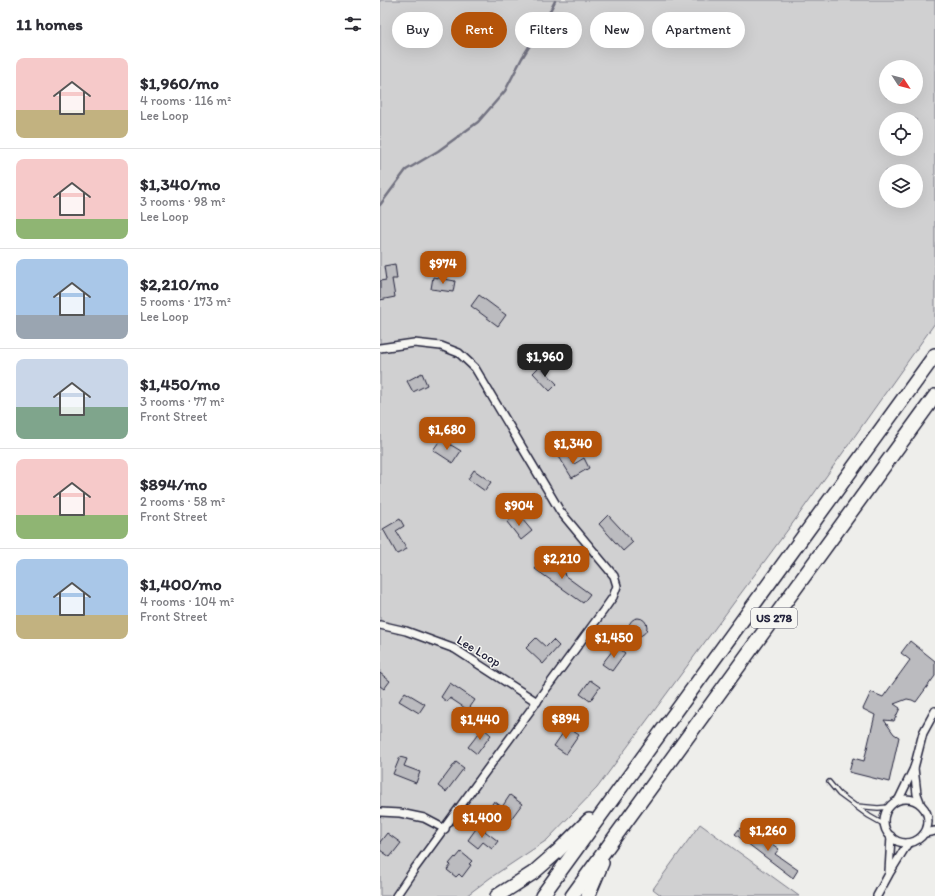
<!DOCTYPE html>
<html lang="en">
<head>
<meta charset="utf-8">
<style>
  body { margin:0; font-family:Itim,sans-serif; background:#f2f2f3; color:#2b2b33; height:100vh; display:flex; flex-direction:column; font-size:15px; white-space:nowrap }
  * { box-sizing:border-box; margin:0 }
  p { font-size:13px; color:#7c7c81 }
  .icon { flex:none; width:22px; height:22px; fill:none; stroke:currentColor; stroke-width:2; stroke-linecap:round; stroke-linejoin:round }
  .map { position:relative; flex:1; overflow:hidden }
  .panel { display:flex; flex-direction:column; background:#fff; width:380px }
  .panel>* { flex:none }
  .hud { position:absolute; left:12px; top:12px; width:380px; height:36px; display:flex; gap:8px }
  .needle { width:26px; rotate:126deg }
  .buttons { position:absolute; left:499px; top:60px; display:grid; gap:8px }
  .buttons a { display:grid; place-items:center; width:44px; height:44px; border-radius:50%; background:#fff; box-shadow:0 4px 16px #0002; font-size:20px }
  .price { position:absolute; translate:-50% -34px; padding:0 9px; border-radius:8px; background:#b45309; color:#fff; font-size:13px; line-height:26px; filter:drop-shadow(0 1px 2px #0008) }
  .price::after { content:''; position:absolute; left:50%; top:24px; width:12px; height:9px; margin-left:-6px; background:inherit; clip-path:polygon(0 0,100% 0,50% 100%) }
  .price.on { background:#222; color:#fff }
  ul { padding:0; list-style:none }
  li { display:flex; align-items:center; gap:12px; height:100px; padding:0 16px }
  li+li { border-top:1px solid #e1e1e2 }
  li span { display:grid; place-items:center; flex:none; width:112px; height:80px; border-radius:8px; color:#555 }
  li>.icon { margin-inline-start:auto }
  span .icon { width:48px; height:48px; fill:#fffc; stroke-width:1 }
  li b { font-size:17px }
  h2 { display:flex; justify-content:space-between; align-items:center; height:48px; padding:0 16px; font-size:17px }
  .pill { padding:0 14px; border-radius:18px; background:#fff; box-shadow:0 4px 16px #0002; font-size:14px; line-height:36px }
  .pill.on { background:#b45309; color:#fff }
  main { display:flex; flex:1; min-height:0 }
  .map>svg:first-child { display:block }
</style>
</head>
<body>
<main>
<section class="panel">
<h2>11 homes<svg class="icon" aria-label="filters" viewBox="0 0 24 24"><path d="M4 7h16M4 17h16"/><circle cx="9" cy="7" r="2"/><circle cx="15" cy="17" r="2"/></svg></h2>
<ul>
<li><span style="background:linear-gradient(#f6c9c9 65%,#c2b280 0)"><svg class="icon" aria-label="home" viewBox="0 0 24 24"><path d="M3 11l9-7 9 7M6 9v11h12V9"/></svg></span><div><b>$1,960/mo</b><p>4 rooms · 116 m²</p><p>Lee Loop</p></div></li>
<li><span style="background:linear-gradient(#f6c9c9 75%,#8fb573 0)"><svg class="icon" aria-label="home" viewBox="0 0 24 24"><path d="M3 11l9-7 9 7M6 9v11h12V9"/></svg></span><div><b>$1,340/mo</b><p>3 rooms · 98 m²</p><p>Lee Loop</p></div></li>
<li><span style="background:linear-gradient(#a9c7e8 70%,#9aa5b1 0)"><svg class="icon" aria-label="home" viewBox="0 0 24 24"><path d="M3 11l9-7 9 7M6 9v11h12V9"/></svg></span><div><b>$2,210/mo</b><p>5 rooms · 173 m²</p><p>Lee Loop</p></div></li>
<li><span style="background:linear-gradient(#c9d6e8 60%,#7fa58c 0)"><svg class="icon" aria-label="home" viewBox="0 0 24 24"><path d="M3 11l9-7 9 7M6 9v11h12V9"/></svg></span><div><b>$1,450/mo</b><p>3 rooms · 77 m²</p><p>Front Street</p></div></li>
<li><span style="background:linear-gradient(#f6c9c9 70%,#8fb573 0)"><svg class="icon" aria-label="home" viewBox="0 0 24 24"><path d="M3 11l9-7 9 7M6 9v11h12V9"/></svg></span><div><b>$894/mo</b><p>2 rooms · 58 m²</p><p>Front Street</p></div></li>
<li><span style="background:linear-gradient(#a9c7e8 70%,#c2b280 0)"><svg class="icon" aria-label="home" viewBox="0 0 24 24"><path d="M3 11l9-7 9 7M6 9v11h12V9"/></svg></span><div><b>$1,400/mo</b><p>4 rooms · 104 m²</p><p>Front Street</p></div></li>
</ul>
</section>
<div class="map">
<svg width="555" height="896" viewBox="0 0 555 896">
  <rect width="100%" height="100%" fill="#eeeeeb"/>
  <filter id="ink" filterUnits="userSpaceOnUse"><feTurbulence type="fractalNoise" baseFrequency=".025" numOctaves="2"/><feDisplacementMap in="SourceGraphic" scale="8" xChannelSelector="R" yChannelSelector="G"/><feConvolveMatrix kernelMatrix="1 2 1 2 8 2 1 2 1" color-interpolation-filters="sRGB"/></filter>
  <g filter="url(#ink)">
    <!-- green -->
    <g fill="#d0d0d1" stroke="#797986" fill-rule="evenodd">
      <path d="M0,0h555v323l-137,193 -201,272 -50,52 -57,38 -24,18h-86zM506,67h30v30h-30zM506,119h30v30h-30zM506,171h30v30h-30z"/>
      <polygon points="320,824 419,896 282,896 273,889"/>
    </g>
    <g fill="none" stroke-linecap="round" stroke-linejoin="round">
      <!-- stream -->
      <polyline stroke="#727281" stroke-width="2.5" points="0,205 26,170 58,151 98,122 125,91 142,58 165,21 175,1"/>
    </g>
    <!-- building -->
    <g fill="#bbbbbf" stroke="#22223b">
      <polygon points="15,264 17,279 12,279 15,297 0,300 0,281 6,280 4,266"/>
      <polygon points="53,277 75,281 73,292 51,289"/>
      <polygon points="99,295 126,315 118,326 91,306"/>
      <polygon points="160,366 177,384 170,391 153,373"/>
      <polygon points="42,373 47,385 33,392 27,381"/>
      <polygon points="61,439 81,451 73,463 53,450"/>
      <polygon points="185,451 194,464 204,458 209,468 192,478 178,455"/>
      <polygon points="94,470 111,482 105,491 88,479"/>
      <polygon points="137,513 152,531 141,540 127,522"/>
      <polygon points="228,515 253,542 243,551 219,524"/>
      <polygon points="20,519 24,526 16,531 27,549 17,554 3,529"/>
      <polygon points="164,558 185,574 184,575 210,594 203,603 155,569"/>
      <circle cx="258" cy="627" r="9"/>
      <polygon points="156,638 166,647 173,640 179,646 163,664 146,648"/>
      <polygon points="530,641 555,661 555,676 536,702 532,700 527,699 514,704 520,708 514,721 504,720 514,734 519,737 509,782 469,772 473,758 484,761 495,715 483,709 491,692 503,697 530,660 521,653"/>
      <polygon points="236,646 245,653 232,671 222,664"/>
      <polygon points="0,673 10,681 4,689 0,686"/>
      <polygon points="210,680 220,687 210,701 200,694"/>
      <polygon points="70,683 95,700 88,710 70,698 67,702 61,697"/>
      <polygon points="25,692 45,704 39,713 19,701"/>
      <polygon points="187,727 199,735 186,754 174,746"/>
      <polygon points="103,728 111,735 97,754 88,747"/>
      <polygon points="20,757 27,759 24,766 40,772 36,783 13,774"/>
      <polygon points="76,762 84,768 66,792 58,786"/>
      <polygon points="130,795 142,804 128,823 109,809 114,801 122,807"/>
      <polygon points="98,826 118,841 112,849 103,842 98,848 88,840"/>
      <polygon points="360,828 382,844 385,839 399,849 395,854 418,870 413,878 355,834"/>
      <polygon points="7,833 21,843 10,857 0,850 0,842"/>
      <polygon points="81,852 92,861 89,864 91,865 82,877 79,874 76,877 67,870 71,865 69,864 75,857 76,858"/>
    </g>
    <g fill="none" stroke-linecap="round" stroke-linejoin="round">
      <!-- lane casing -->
      <g stroke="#22223b" stroke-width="6">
        <g id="lane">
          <polyline points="449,782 459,794 489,816 505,825"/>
          <polyline points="476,806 498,808 509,807"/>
        </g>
      </g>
      <!-- street casing -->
      <g stroke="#22223b" stroke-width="10">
        <g id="street">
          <polyline points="0,348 34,343 61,346 79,353 95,368 180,511 234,576 237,586 233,597 226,607 35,868 16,896"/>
          <polyline points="0,625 26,631 75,649 157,702"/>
          <polyline points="534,768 537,794 540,802"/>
          <circle cx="526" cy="821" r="22"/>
          <polyline points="519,799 534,768 543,733 555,711"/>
          <polyline points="0,812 20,813 44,818 65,829"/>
          <polyline points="545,833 555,831"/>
          <polyline points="509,872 511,836"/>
          <polyline points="497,896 509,874 528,843"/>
        </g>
      </g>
      <!-- highway casing -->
      <g stroke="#22223b" stroke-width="16">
        <g id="highway">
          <polyline points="117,896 153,873 177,852 209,820"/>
          <polyline points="162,896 555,355"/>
          <polyline points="192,896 555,396"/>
          <polyline points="208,896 222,863"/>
        </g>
      </g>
      <!-- lane -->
      <use href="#lane" stroke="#f6f6f2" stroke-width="3.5"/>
      <!-- street -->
      <use href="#street" stroke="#f6f6f2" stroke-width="7"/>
      <!-- highway -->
      <use href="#highway" stroke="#f6f6f2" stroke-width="13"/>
    </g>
  </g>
  <g text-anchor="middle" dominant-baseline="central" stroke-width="3" stroke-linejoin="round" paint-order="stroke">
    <!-- shield labels -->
    <rect fill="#f6f6f2" stroke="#626272" stroke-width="1" x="371" y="608" width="46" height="20" rx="3"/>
    <g font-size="12" font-weight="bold" fill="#22223b">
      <text x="394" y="618">US 278</text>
    </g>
    <!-- street labels -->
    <g font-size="13" fill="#22223b" stroke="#f6f6f2">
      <text transform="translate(99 651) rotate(31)">Lee Loop</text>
    </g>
  </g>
</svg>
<div class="buttons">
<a><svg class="needle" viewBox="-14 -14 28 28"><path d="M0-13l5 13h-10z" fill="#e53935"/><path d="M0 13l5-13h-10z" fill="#7c7c81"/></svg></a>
<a><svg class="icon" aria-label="locate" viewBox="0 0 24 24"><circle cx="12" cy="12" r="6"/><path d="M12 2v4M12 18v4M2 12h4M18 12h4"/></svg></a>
<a><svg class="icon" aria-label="layers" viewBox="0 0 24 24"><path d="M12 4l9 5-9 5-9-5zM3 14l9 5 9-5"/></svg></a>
</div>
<b class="price" style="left:63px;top:285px">$974</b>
<b class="price on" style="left:165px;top:378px">$1,960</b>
<b class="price" style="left:67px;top:451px">$1,680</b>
<b class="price" style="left:193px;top:465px">$1,340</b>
<b class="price" style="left:139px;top:527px">$904</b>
<b class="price" style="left:182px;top:580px">$2,210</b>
<b class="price" style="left:234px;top:659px">$1,450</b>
<b class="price" style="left:186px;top:740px">$894</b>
<b class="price" style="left:100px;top:741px">$1,440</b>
<b class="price" style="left:102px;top:839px">$1,400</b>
<b class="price" style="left:388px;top:852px">$1,260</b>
<div class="hud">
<a class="pill">Buy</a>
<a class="pill on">Rent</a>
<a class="pill">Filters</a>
<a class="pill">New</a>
<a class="pill">Apartment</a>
</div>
</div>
</main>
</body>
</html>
